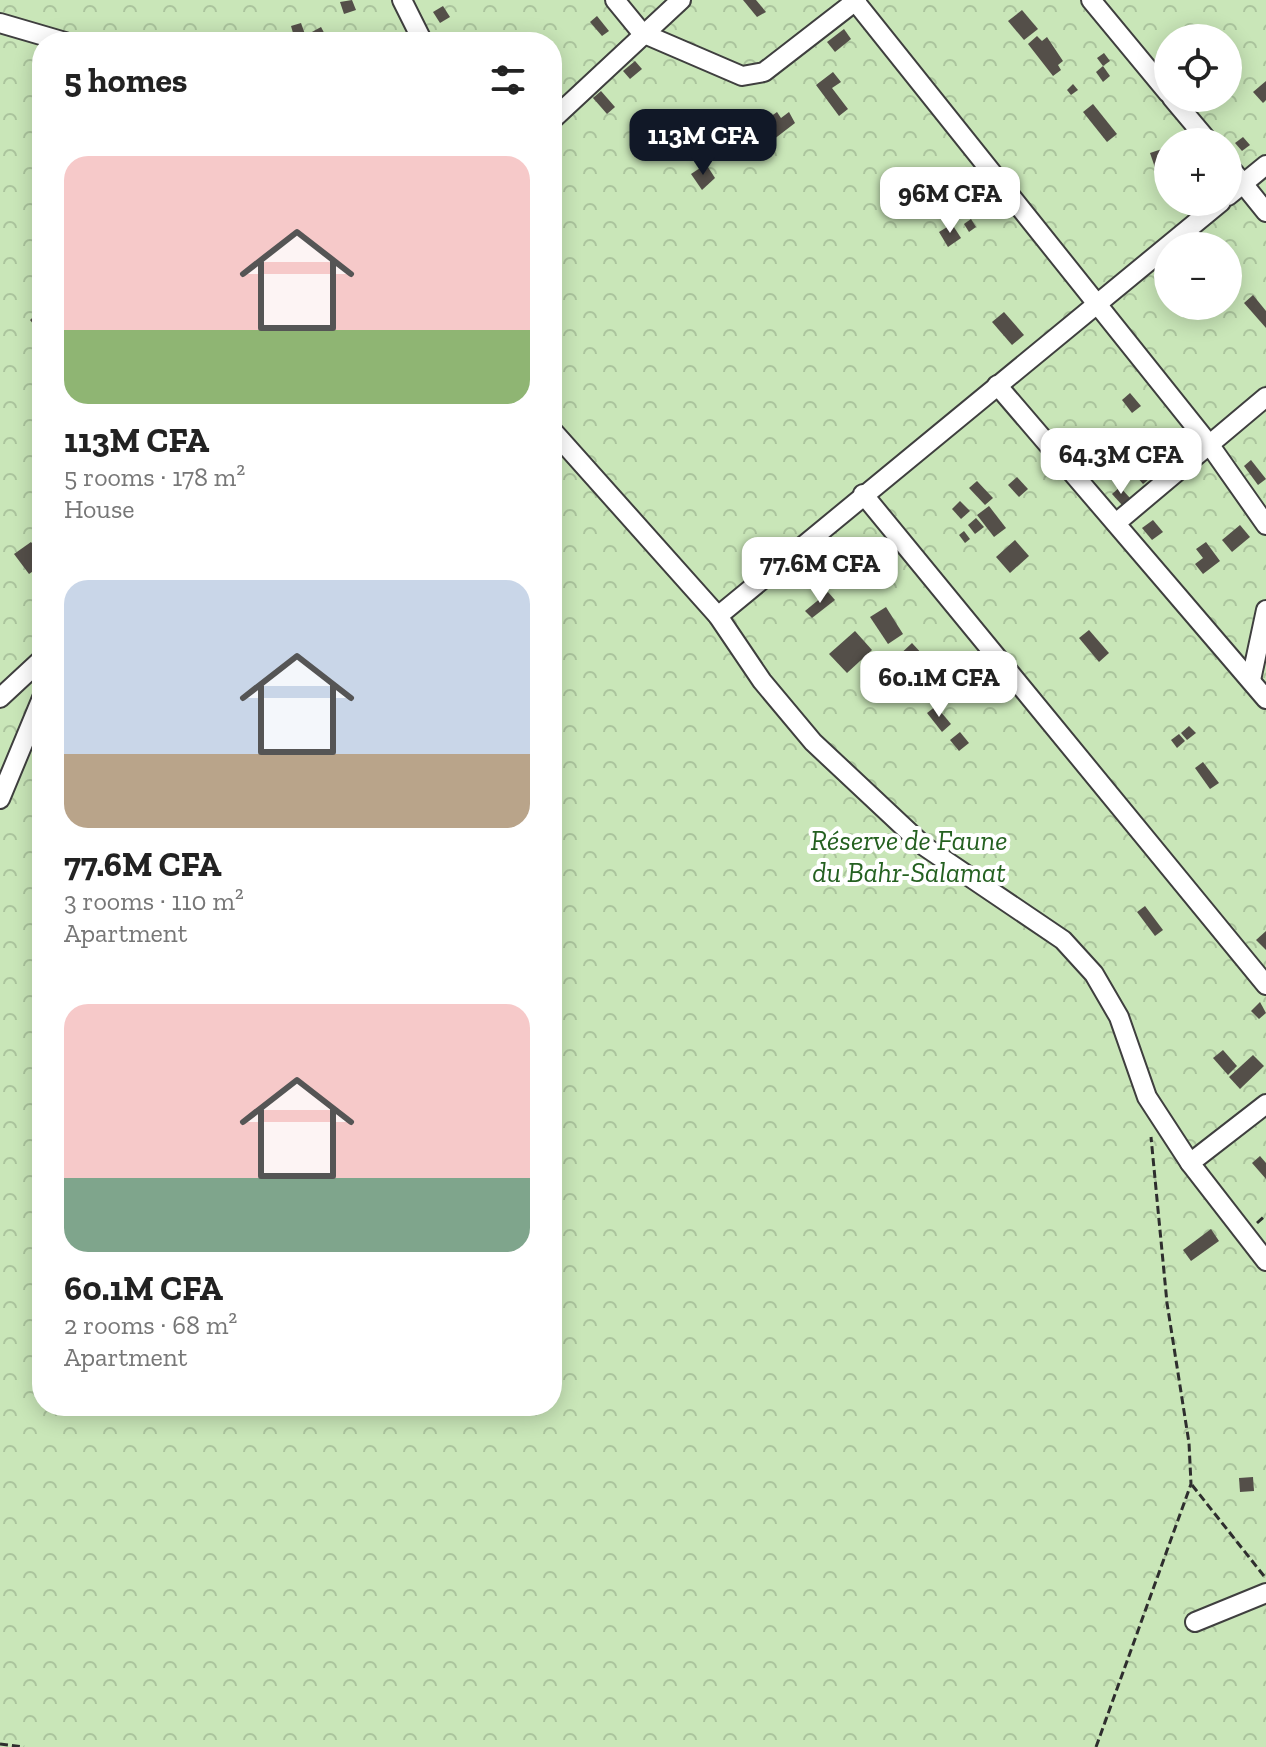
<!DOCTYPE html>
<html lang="en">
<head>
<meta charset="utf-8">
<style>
  body { margin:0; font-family:"Zilla Slab",serif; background:#f6f6f6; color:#222; height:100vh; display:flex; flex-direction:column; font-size:30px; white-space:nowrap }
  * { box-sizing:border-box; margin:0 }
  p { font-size:26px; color:#767676 }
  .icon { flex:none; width:44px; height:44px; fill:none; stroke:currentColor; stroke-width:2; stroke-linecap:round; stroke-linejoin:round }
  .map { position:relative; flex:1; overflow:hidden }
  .sheet { position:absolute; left:32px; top:32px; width:530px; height:1384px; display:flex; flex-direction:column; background:#fff; border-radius:32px; box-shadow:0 4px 20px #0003 }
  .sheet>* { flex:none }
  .tools { position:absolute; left:1154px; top:24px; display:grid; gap:16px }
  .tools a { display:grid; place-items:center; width:88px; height:88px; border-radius:50%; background:#fff; box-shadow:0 4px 20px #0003; font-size:40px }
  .price { position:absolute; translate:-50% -68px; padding:0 18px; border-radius:16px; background:#fff; color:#222; font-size:26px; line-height:52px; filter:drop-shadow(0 2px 4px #0008) }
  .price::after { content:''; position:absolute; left:50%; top:48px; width:24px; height:18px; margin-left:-12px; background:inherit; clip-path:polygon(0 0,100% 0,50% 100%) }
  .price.on { background:#111827; color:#fff }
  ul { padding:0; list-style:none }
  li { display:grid; align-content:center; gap:16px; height:424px; padding:0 32px }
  li span { display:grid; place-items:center; height:248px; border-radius:24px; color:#555 }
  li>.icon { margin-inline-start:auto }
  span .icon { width:144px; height:144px; fill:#fffc; stroke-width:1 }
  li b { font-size:34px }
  h2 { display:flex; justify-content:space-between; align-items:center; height:96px; padding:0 32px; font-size:34px }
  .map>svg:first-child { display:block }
</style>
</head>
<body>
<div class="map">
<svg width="1266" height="1747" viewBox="0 0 1266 1747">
  <defs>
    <pattern id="park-crowns" width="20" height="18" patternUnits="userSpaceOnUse" patternTransform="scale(2)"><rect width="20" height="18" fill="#c9e6b8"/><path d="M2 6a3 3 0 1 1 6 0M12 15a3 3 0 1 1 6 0" fill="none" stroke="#abc49d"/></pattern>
  </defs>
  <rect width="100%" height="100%" fill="#fefdec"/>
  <!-- park -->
  <path fill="url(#park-crowns)" fill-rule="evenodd" d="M0,0h1266v1747h-1266zM1168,38h60v60h-60zM42,42h510v1364h-510zM1168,142h60v60h-60zM1168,246h60v60h-60z"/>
  <!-- building -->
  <g fill="#544f49">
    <polygon points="352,0 356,10 344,14 340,2"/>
    <polygon points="743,0 756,0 766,12 757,17"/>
    <polygon points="443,6 450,17 440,23 433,12"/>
    <polygon points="1022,10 1038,29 1024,40 1008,21"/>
    <polygon points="597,16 609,31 602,36 590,22"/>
    <polygon points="301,23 306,37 295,40 291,26"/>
    <polygon points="321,27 328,40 315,42 310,33"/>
    <polygon points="844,29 851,39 835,52 827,42"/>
    <polygon points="1037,36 1042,41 1047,37 1063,61 1058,65 1061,70 1053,76 1028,44"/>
    <polygon points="1104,53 1110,61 1103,66 1097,58"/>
    <polygon points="635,61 642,69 630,79 623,71"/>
    <polygon points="1103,66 1110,76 1103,82 1096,72"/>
    <polygon points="833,72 841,82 832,88 848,109 839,116 816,85"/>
    <polygon points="1266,81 1266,100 1263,103 1253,92"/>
    <polygon points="1073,84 1078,90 1071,95 1067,90"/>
    <polygon points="601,91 615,107 607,114 593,98"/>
    <polygon points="1093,104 1117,134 1107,142 1083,112"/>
    <polygon points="649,111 665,129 657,136 641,118"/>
    <polygon points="777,112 781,118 789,112 795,123 769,143 761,133 769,124 766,120"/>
    <polygon points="1243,137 1250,145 1242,151 1235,143"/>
    <polygon points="1168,147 1168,186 1162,188 1150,153"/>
    <polygon points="706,164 715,178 702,190 691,174"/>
    <polygon points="980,170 989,181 980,188 971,177"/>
    <polygon points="971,219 976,227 969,232 964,224"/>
    <polygon points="952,224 961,238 948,247 939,232"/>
    <polygon points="1253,295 1266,311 1266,328 1244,303"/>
    <polygon points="42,309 42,335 30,320"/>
    <polygon points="1004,312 1024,335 1012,345 992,322"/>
    <polygon points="1130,393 1141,406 1132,413 1122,400"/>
    <polygon points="1161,448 1172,460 1143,484 1121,459 1131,450 1143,464"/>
    <polygon points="1251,460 1266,479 1258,485 1244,466"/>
    <polygon points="1017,477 1028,489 1019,497 1008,485"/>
    <polygon points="977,481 993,498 985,505 969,488"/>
    <polygon points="1120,487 1130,498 1122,505 1112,494"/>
    <polygon points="960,501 970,511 961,519 952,509"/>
    <polygon points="989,506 1006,528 994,537 977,515"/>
    <polygon points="976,518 984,527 975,534 968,525"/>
    <polygon points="1153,520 1163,532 1152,540 1142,528"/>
    <polygon points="1240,525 1250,537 1232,552 1222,540"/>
    <polygon points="964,531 970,539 965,543 959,535"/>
    <polygon points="1015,540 1029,556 1010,573 996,557"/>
    <polygon points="31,542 42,556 42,565 29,574 14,554"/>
    <polygon points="1206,542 1220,561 1203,574 1195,564 1203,558 1196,549"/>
    <polygon points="811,577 815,584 809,588 804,583"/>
    <polygon points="828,592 835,600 812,618 805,611"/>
    <polygon points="886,607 903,634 888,644 870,617"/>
    <polygon points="1089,630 1109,653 1099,662 1079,638"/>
    <polygon points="855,631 872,650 847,673 829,654"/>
    <polygon points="912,643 934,667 916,683 894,660"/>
    <polygon points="881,660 886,669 878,674 873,666"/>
    <polygon points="936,706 951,724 942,732 927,713"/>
    <polygon points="1189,726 1196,733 1187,740 1181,733"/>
    <polygon points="960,732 969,743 959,751 950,740"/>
    <polygon points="1179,734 1185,741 1177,748 1171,740"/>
    <polygon points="1203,762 1219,783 1210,789 1195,768"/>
    <polygon points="1145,906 1163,930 1155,936 1137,912"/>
    <polygon points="1266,931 1266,950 1256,940"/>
    <polygon points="1260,1002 1266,1013 1259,1019 1251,1011"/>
    <polygon points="1223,1050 1237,1066 1228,1075 1213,1058"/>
    <polygon points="1253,1055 1264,1066 1240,1089 1229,1077"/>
    <polygon points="1260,1156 1266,1163 1266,1179 1252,1163"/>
    <polygon points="1211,1229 1219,1241 1191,1261 1183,1250"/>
    <polygon points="1253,1477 1254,1491 1240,1492 1239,1478"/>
  </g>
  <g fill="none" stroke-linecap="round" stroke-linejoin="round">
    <!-- street casing -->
    <g stroke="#3f3f3f" stroke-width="22">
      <g id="street">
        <polyline points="402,0 423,42"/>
        <polyline points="615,0 642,33 742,76 764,72 857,0"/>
        <polyline points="854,0 1209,444 1266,525"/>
        <polyline points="1091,0 1168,93"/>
        <polyline points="0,23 65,42"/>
        <polyline points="1172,98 1209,142"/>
        <polyline points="552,120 681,0"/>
        <polyline points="1228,165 1266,212"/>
        <polyline points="1228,196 1266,165"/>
        <polyline points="997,385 1266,699"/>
        <polyline points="552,430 718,616 762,681 813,742 924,846 1063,940 1094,974 1119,1017 1147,1097 1190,1163"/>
        <polyline points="863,494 1266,985"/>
        <polyline points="1116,523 1266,397"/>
        <polyline points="718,616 1221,202"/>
        <polyline points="1251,680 1266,610"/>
        <polyline points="0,698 42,659"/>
        <polyline points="0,799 42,698"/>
        <polyline points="1266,1104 1190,1163 1266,1261"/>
        <polyline points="1195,1622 1266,1593"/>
      </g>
    </g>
    <!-- path -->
    <g stroke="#2e2e2e" stroke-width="3" stroke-dasharray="8 4" stroke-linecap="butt">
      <polyline points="1257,1223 1266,1215"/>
      <polyline points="1192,1485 1264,1576"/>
      <polyline points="0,1744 24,1747"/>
      <polyline points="1096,1747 1191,1484 1189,1443 1167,1303 1151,1137"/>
    </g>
    <!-- street -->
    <use href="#street" stroke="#fff" stroke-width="18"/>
  </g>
  <g text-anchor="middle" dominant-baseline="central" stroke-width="8" stroke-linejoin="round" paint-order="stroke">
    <!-- park labels -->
    <g font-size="28" font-style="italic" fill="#246020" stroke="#fff">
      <text x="909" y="840">Réserve de Faune<tspan x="909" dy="32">du Bahr-Salamat</tspan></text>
    </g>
  </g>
</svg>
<div class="tools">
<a><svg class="icon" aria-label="locate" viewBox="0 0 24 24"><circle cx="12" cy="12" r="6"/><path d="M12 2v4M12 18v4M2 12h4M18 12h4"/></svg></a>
<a>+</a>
<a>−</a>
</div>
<b class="price on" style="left:703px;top:177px">113M CFA</b>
<b class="price" style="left:950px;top:235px">96M CFA</b>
<b class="price" style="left:1121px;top:496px">64.3M CFA</b>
<b class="price" style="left:820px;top:605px">77.6M CFA</b>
<b class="price" style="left:939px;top:719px">60.1M CFA</b>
<section class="sheet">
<h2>5 homes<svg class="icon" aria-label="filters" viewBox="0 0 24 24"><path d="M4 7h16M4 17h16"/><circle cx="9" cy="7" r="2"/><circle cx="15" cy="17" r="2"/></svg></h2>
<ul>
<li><span style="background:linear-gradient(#f6c9c9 70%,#8fb573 0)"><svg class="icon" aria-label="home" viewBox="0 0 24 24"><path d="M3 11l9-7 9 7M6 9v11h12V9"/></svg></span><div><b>113M CFA</b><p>5 rooms · 178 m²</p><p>House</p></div></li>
<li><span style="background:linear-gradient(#c9d6e8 70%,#b9a48a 0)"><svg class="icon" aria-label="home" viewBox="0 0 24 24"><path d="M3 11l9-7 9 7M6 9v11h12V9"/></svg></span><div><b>77.6M CFA</b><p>3 rooms · 110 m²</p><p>Apartment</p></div></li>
<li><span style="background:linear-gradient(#f6c9c9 70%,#7fa58c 0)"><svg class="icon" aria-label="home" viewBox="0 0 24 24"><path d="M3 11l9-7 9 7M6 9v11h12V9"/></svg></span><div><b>60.1M CFA</b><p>2 rooms · 68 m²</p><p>Apartment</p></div></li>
</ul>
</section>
</div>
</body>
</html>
